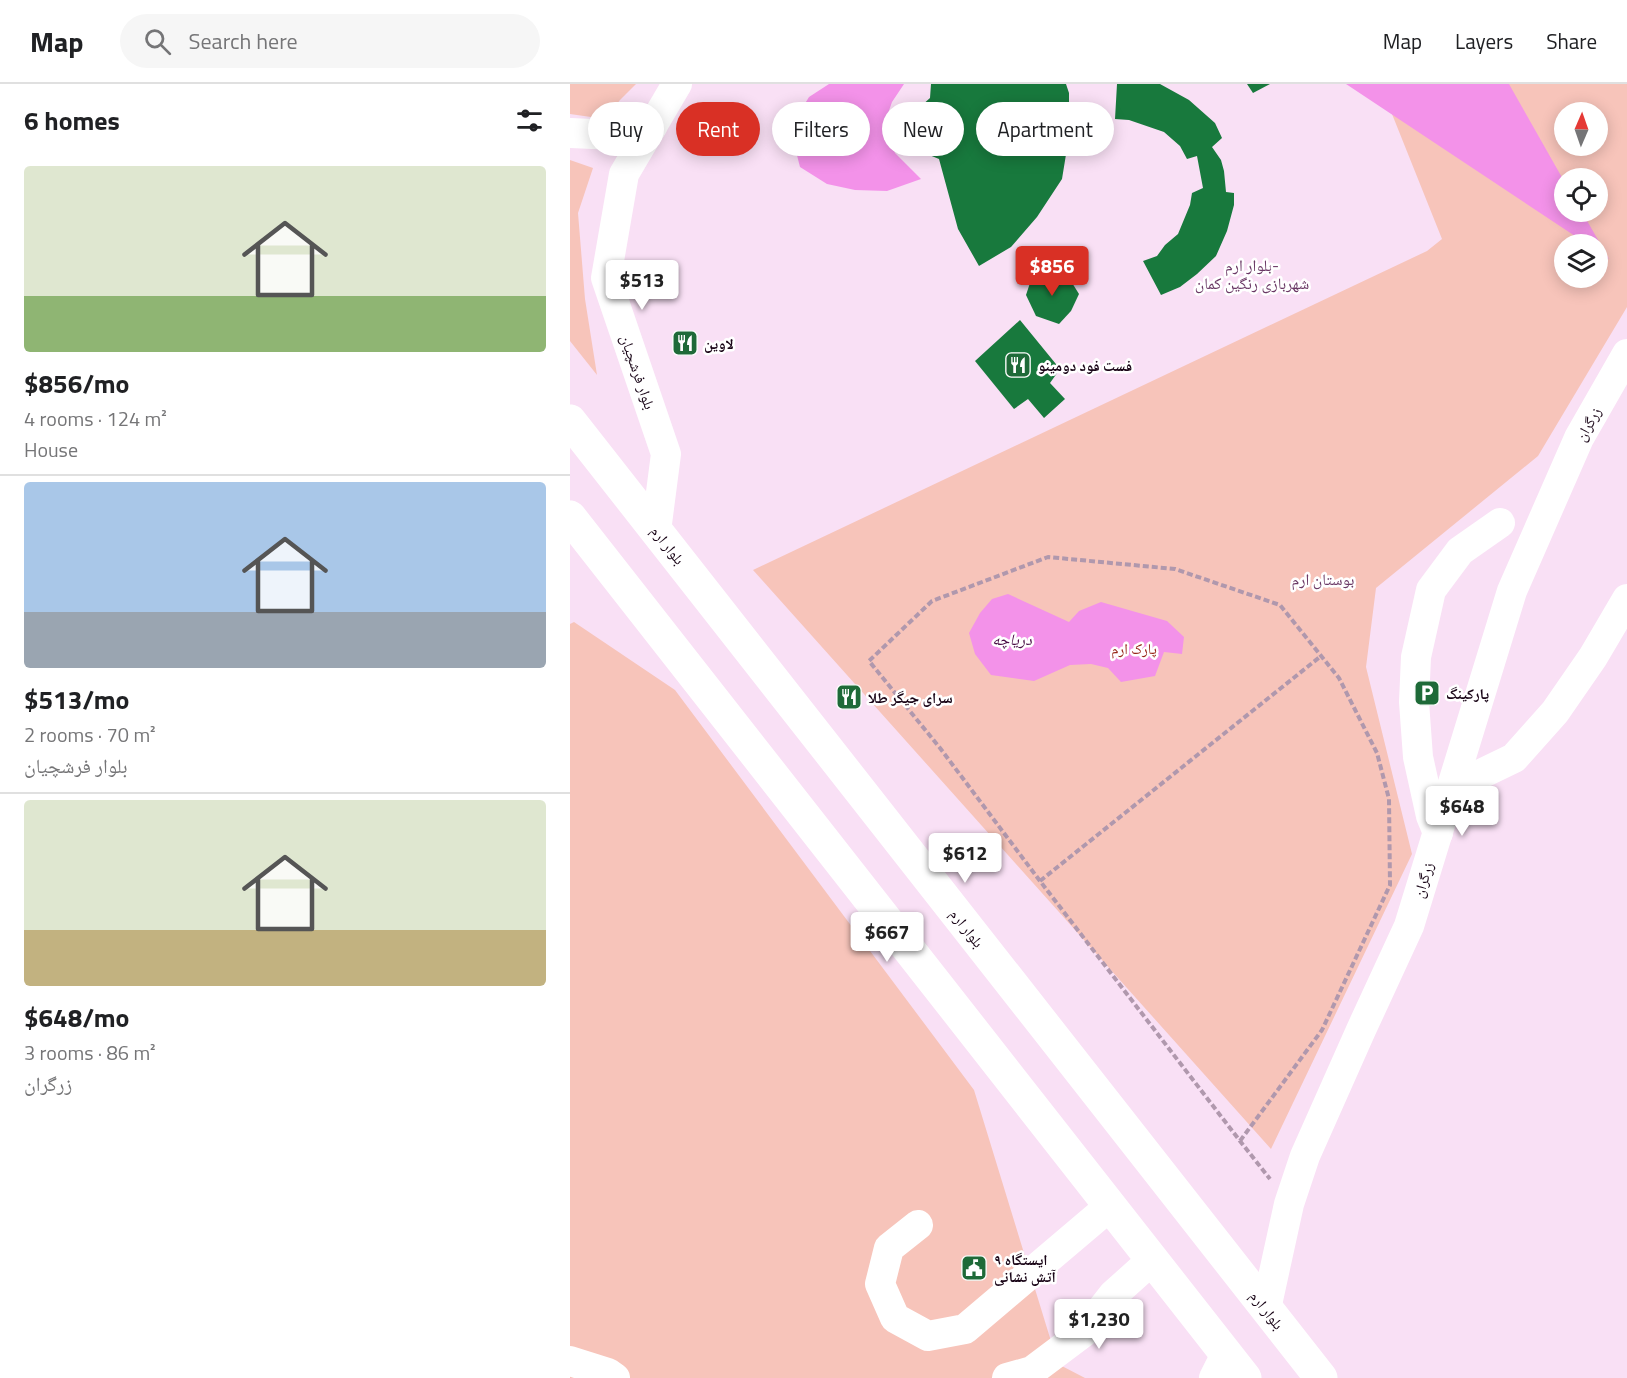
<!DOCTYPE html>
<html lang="en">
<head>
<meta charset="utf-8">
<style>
  body { margin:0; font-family:"Titillium Web","Noto Naskh Arabic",sans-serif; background:#f6f6f6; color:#202124; height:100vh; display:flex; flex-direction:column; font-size:22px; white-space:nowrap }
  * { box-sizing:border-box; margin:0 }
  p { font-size:20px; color:#757577 }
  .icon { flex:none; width:33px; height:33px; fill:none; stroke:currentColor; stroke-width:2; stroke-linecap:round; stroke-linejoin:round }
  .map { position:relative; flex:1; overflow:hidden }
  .details { display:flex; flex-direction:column; background:#fff; width:570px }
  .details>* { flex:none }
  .top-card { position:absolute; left:18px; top:18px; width:570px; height:54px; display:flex; gap:12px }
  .needle { width:39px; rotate:2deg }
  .fabs { position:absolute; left:984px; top:18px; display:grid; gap:12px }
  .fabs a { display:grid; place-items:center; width:54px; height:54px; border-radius:50%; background:#fff; box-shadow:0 3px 15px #0003; font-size:30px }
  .price { position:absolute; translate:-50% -51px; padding:0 14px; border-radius:6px; background:#fff; color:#222; font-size:20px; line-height:39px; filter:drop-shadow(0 2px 3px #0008) }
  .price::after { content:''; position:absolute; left:50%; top:36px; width:18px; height:14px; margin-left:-9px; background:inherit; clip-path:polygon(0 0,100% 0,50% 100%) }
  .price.active { background:#d93025; color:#fff }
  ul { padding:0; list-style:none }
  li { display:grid; align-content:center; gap:12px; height:318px; padding:0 24px }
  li+li { border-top:2px solid #e0e0e0 }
  li span { display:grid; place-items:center; height:186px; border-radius:6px; color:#555 }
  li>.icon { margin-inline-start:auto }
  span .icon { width:108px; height:108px; fill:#fffc; stroke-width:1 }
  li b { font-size:26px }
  h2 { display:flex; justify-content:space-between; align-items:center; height:72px; padding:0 24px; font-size:26px }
  .chip { padding:0 21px; border-radius:27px; background:#fff; box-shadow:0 3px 15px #0003; font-size:21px; line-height:54px }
  .chip.active { background:#d93025; color:#fff }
  header { display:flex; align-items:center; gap:36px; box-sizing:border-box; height:84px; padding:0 30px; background:#fff; border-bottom:2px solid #e0e0e0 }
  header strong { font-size:28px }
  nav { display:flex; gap:33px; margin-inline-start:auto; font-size:21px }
  .search { width:420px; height:54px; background:#f6f6f6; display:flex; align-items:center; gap:15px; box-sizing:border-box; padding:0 21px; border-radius:33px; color:#757577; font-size:22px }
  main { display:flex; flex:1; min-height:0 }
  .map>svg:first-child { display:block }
</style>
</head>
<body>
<header>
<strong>Map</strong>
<div class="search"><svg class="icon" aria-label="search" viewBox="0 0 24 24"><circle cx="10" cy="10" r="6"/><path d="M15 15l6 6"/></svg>Search here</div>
<nav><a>Map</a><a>Layers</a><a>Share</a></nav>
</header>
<main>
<section class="details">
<h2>6 homes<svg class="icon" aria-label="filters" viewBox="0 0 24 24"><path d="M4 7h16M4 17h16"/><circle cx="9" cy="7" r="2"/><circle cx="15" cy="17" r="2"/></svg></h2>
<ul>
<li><span style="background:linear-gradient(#dfe7d0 70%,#8fb573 0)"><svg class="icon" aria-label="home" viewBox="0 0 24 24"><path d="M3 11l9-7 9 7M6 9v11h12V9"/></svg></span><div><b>$856/mo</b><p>4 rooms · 124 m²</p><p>House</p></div></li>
<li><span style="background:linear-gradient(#a9c7e8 70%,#9aa5b1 0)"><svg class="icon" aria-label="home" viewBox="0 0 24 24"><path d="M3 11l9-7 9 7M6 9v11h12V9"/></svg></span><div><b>$513/mo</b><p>2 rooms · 70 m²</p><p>بلوار فرشچیان</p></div></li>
<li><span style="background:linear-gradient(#dfe7d0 70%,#c2b280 0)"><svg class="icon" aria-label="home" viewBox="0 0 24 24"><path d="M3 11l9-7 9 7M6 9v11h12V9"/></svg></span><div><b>$648/mo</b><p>3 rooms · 86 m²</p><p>زرگران</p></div></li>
</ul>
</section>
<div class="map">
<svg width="1057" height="1294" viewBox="0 0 1057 1294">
  <rect width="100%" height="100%" fill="#f9e0f5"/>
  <!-- green -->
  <g fill="#f7c4ba" fill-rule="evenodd">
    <polygon points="0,0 66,0 50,16 35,35 0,30"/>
    <path d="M810,0h247v223l-89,149 -162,132 -10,79 46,187 -141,295 -518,-579 674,-319 15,-12zM994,28h34v34h-34zM994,94h34v34h-34zM994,160h34v34h-34z"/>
    <polygon points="0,76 23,84 8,129 15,215 27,291 0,257"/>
    <polygon points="4,538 105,606 404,1006 488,1280 515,1294 0,1294 0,540"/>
  </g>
  <!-- water -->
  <g fill="#f392e9">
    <polygon points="259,0 334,0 322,18 314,41 325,69 351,95 317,107 285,106 257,100 230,83 220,44 239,13"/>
    <polygon points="776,0 939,0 994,97 994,128 1012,128 1039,175 1028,168 1028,160 1017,160"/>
    <polygon points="438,510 499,538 509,527 531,518 597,537 614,553 612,570 594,568 585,592 551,598 538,584 521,580 500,581 464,597 421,591 405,570 399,549 410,529 422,515"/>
  </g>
  <!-- building -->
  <g fill="#18793d">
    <polygon points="361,0 496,0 499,9 499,52 492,95 467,133 441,163 409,182 388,145 369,75 352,68 339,54 338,47 341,31 360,14"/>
    <polygon points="547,0 590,0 619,16 645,39 652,54 642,63 651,76 654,87 656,108 664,109 664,121 657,147 646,172 627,190 610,203 591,211 573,177 587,172 595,161 608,150 620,121 622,109 633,104 627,72 617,75 610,62 594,48 559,36 545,35"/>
    <polygon points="677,0 700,0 683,9"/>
    <polygon points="480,190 499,194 509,210 501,227 489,240 466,232 456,211 461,196"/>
    <polygon points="450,236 490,285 480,299 495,315 474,334 458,315 444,325 405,277"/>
  </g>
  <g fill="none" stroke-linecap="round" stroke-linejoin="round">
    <!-- path -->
    <g stroke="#b098ad" stroke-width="4" stroke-dasharray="6 3" stroke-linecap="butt">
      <polyline points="470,797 751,572"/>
      <polyline points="670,1057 752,946 820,801 819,715 807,669 769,594 710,521 605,485 478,473 362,517 299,577 370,664 470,797 670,1057 700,1095"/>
    </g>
    <!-- minor -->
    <g stroke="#fff" stroke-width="30">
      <polyline points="0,49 46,51 82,43"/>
      <polyline points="86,447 96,370 36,194 54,90 107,0"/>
      <polyline points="882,704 944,674 985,628 1023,573 1057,515"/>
      <polyline points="868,749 861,732 848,673 844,618 846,573 861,506 890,467 930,439"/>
      <polyline points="348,1141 319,1164 310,1200 325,1234 358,1252 395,1245 540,1122"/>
      <polyline points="696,1225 719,1120 735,1072 791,946 839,842 942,507 1009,354 1057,270"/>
      <polyline points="0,1277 38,1289 45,1294"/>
      <polyline points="437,1294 462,1287 514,1248 543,1211 582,1176"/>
      <polyline points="644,1294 656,1270"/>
    </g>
    <!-- major -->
    <g stroke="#fff" stroke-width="33">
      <polyline points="0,337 751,1294"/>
      <polyline points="0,433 675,1294"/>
    </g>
  </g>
  <!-- icons -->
  <defs>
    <g id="restaurant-square" transform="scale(1.35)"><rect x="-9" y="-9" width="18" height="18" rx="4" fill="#1e6a38" stroke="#fff"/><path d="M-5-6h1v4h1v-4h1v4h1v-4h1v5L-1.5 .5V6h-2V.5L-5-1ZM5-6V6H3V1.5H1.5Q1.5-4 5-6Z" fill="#fff"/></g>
    <g id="parking-square" transform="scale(1.35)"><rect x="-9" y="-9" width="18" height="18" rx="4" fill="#1e6a38" stroke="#fff"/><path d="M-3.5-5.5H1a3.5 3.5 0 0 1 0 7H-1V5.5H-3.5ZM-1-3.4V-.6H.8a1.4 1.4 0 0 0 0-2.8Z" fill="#fff"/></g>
    <g id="civic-square" transform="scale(1.35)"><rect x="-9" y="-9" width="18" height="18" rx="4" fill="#1e6a38" stroke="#fff"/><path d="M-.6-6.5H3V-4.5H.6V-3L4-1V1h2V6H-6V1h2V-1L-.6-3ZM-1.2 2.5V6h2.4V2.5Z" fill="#fff"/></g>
  </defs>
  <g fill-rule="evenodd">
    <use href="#restaurant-square" x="115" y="259"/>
    <use href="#restaurant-square" x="448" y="281"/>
    <use href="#parking-square" x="857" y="609"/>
    <use href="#restaurant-square" x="279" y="613"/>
    <use href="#civic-square" x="404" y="1184"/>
  </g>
  <g text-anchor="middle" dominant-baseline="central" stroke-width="5" stroke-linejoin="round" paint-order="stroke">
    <!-- poi labels -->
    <g font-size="15" font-weight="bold" fill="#190517" stroke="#fff" text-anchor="start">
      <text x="134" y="259">لاوین</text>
      <text x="468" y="281">فست فود دومینو</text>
      <text x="876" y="609">پارکینگ</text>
      <text x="298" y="613">سرای جیگر طلا</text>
      <text x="424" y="1175">ایستگاه ۹<tspan x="424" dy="17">آتش نشانی</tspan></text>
    </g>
    <!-- street labels -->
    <g font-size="15" fill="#190517" stroke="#fff">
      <text transform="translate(68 288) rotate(71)">بلوار فرشچیان</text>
      <text transform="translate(1018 340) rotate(-61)">زرگران</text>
      <text transform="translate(98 461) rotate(52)">بلوار ارم</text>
      <text transform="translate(853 796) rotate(-73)">زرگران</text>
      <text transform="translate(397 844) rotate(52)">بلوار ارم</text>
      <text transform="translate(697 1226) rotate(52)">بلوار ارم</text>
    </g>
    <!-- park labels -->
    <g font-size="15" fill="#972618" stroke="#fff">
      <text x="564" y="564">پارک ارم</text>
    </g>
    <!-- neighbourhood labels -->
    <g font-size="16" fill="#6a3865" stroke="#fff">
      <text x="682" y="181">بلوار ارم-<tspan x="682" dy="18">شهربازی رنگین کمان</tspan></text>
      <text x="753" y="495">بوستان ارم</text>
    </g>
    <!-- water labels -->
    <g font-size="16" font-style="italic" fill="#4b0f47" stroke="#fff">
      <text x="442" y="555">دریاچه</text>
    </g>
  </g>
</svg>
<div class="fabs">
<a><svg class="needle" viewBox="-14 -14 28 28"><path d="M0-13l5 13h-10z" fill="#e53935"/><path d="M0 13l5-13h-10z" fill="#757577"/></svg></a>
<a><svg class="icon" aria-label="locate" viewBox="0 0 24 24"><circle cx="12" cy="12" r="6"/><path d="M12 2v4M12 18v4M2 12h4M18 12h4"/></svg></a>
<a><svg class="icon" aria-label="layers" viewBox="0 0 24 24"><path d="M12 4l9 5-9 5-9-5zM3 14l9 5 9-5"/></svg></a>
</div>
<b class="price active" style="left:482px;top:213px">$856</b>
<b class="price" style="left:72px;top:227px">$513</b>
<b class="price" style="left:892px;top:753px">$648</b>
<b class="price" style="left:395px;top:800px">$612</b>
<b class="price" style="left:317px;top:879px">$667</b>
<b class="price" style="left:529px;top:1266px">$1,230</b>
<div class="top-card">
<a class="chip">Buy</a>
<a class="chip active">Rent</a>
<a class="chip">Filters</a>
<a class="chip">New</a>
<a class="chip">Apartment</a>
</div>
</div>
</main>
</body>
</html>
